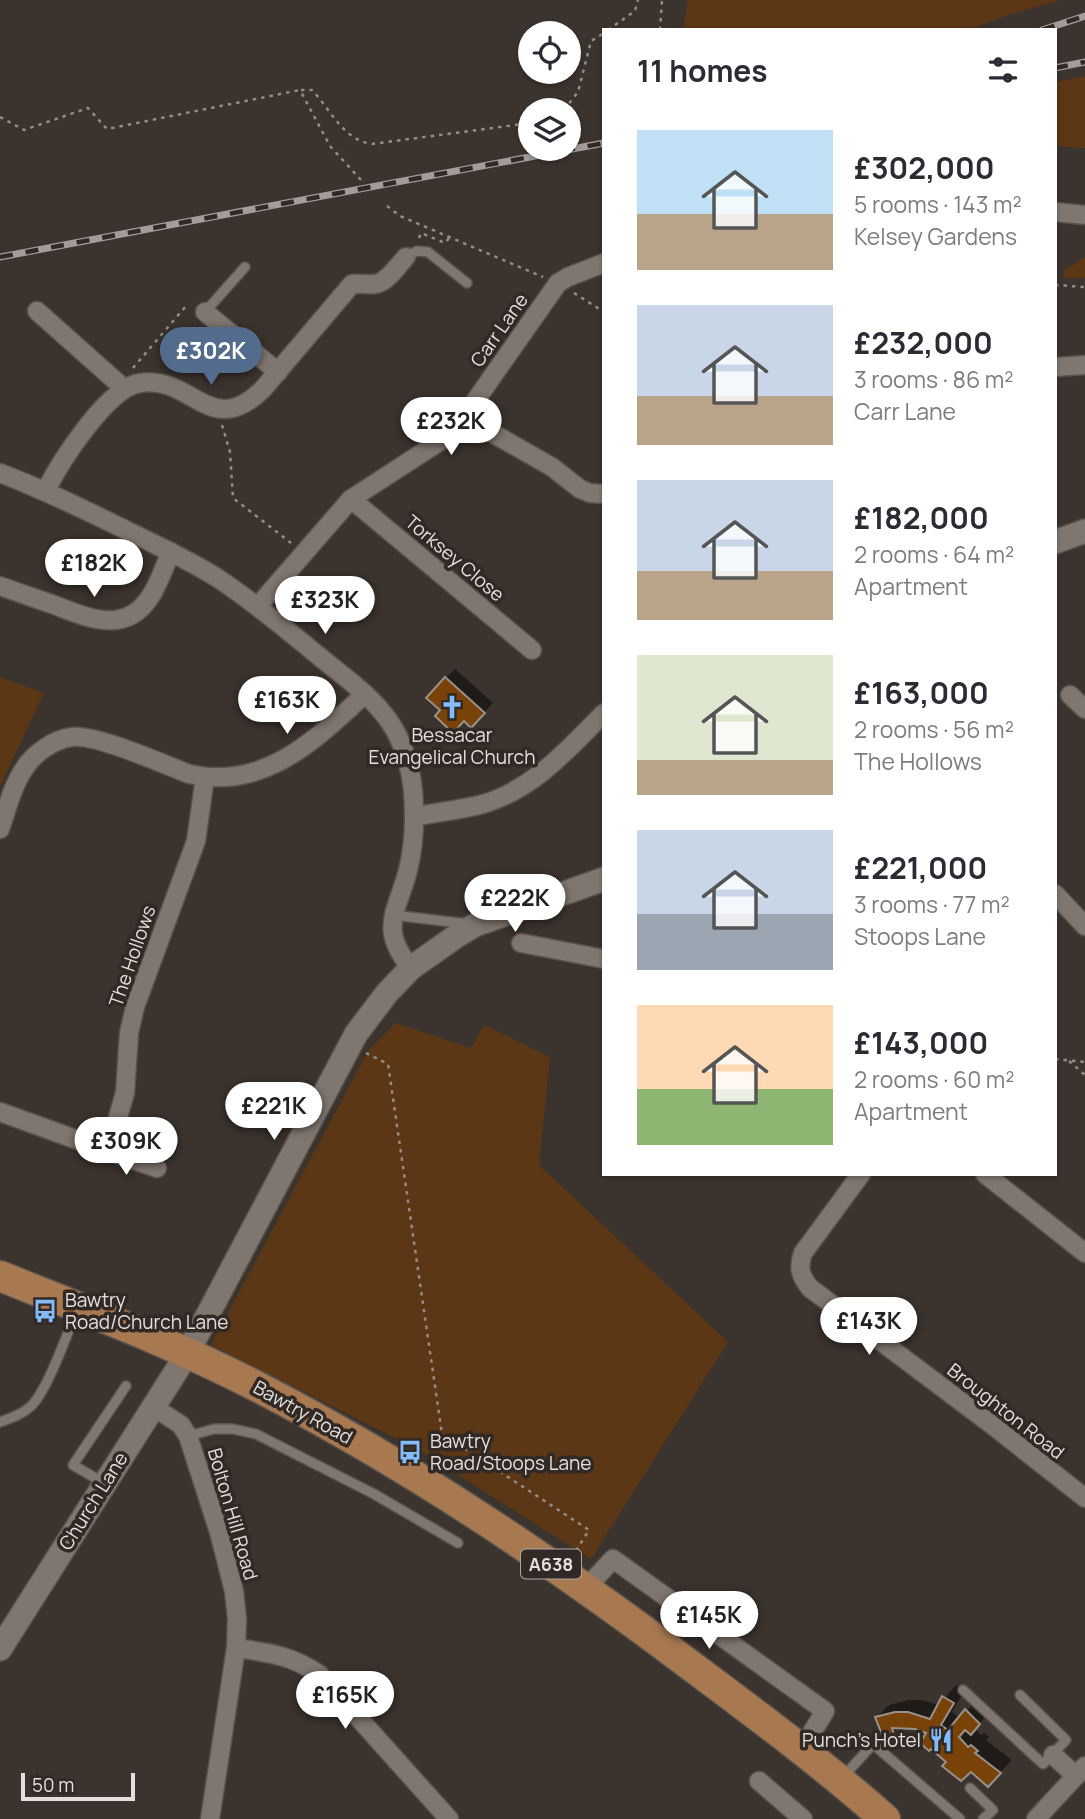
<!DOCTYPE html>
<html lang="en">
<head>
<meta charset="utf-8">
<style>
  body { margin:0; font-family:Manrope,sans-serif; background:#f2f2f3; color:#2b2b33; height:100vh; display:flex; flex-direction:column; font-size:26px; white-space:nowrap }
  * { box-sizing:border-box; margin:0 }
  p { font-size:23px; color:#7c7c81 }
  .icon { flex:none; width:38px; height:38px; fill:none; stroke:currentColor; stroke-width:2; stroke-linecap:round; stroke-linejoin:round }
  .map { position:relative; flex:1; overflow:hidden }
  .side { position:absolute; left:602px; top:28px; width:455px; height:1148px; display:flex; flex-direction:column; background:#fff; border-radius:0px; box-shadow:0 2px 5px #0004 }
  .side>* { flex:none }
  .buttons { position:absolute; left:518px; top:21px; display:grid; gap:14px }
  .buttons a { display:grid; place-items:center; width:63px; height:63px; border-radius:50%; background:#fff; box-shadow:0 2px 5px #0004; font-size:35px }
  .scale { position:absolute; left:21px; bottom:18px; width:114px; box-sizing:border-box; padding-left:7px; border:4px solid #e4dfdb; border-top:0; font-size:19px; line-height:24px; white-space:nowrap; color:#e4dfdb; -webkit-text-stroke:5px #302924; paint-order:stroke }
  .price { position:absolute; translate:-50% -60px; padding:0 16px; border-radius:24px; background:#fff; color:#222; font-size:23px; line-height:46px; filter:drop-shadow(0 2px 4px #0008) }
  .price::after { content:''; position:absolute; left:50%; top:42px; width:21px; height:16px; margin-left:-10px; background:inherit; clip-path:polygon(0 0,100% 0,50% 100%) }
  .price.active { background:#536c8d; color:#fff }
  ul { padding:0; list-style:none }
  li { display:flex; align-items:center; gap:21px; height:175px; padding:0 35px }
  li span { display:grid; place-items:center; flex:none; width:196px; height:140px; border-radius:0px; color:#555 }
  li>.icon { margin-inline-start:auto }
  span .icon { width:84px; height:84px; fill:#fffc; stroke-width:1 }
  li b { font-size:30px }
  h2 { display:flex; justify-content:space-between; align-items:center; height:84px; padding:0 35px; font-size:30px }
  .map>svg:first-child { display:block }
</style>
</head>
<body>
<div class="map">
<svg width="1085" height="1819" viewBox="0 0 1085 1819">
  <rect width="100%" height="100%" fill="#3b332d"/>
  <!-- green -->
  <g fill="#5c3716">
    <polygon points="688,0 1062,0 1014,13 968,30 683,30"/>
    <polygon points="1085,76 1085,148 1055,146 1055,82"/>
    <polygon points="1085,257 1085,278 1062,278 1066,269"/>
    <polygon points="0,677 44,693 0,786"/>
    <polygon points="396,1023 471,1048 484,1025 550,1057 539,1165 728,1342 591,1559 417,1449 211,1345 368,1051"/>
  </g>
  <!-- shadow -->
  <g fill="#0007">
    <polygon points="455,669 493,703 480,717 464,719 443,710 446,678"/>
    <polygon points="956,1685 965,1690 952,1712 960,1718 979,1698 991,1710 975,1729 981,1735 984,1733 989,1737 986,1740 1012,1760 988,1785 971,1770 948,1762 928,1732 915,1727 900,1726 893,1733 877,1717 889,1705 909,1700 921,1700 939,1705"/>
  </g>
  <!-- building -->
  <g fill="#784209" stroke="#9a918a" stroke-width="2">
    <polygon points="445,677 485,713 471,728 464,721 453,733 435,716 440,710 426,698"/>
    <polygon points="942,1696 954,1703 941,1725 948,1730 965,1709 980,1724 971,1735 965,1730 959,1737 968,1747 971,1745 978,1751 975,1753 1001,1773 988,1787 971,1772 961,1781 942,1766 946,1762 931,1749 929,1751 920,1743 926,1733 915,1729 892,1728 894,1735 883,1737 875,1717 895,1712 908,1712 930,1719"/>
  </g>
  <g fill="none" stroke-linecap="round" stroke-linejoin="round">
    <!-- service casing -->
    <g stroke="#58524c" stroke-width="12">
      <g id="service">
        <polyline points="406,257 417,251 428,252 467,283"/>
        <polyline points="205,312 245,267"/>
        <polyline points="393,915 468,924"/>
        <path d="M0,1422c11,-4 21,-7 30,-15 17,-15 36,-71 46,-94"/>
        <polyline points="188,1436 214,1429 233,1429 256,1434 374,1494 458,1543"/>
        <polyline points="104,1483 73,1465 126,1386"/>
        <polyline points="963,1690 1043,1764 1066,1740 1020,1695"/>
        <polyline points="843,1777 873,1744 960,1819"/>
        <polyline points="970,1788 993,1810 983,1819"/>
      </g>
    </g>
    <!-- minor casing -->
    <g stroke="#58524c" stroke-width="21">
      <g id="minor">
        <polyline points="1055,212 1085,215"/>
        <polyline points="37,311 119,384 121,391"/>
        <polyline points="205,312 278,372"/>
        <polyline points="1055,367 1085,365"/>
        <polyline points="464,417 552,467 580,489 590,493 604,494"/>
        <path d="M0,473c45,17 87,38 130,59 30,15 61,29 89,47 36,24 68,51 101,78 24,20 51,38 69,64 14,20 22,47 24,70 2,25 1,55 -5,79 -11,43 -30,58 3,98"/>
        <path d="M46,490c15,-29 61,-102 94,-107 51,-9 71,58 123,6l89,-105c9,-1 16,1 23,0 12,-1 23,-19 31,-27"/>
        <polyline points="351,499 532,650"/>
        <path d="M0,586c19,7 38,13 57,20 33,13 69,28 93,-9 9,-13 14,-30 21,-45"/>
        <polyline points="258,606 351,499 445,438 464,417 558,283 568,277 604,263"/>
        <polyline points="1070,695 1085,709"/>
        <path d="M414,817c23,-5 47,-7 69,-13 51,-15 85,-55 121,-91"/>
        <path d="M0,829c7,-20 12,-42 24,-60 9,-15 30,-30 48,-32 24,-3 91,27 117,37 75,17 126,-34 176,-80"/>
        <polyline points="1055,894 1085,926"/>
        <polyline points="521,943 604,959"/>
        <polyline points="0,1112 108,1151 125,1093 129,1033 135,1007 196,841 205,777"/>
        <polyline points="108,1151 157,1168"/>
        <path d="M861,1174l-58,79c-5,14 -3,23 7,35l181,136 94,74"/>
        <polyline points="985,1174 1085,1253"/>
        <polyline points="152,1406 181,1425 188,1436 219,1532 234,1591 237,1619 236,1648 210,1819"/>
        <polyline points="586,1588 613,1559 825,1711 802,1749"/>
        <path d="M236,1648c33,5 56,7 84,27l129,144"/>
        <polyline points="1053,1755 1076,1776"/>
        <polyline points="759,1781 803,1819"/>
        <polyline points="1036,1819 1085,1766"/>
      </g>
    </g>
    <!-- tertiary casing -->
    <g stroke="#58524c" stroke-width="26">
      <g id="tertiary">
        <polyline points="1055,542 1085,531"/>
        <polyline points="0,1649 187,1354 356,1034 387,993 411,968 455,937 475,925 604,879"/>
      </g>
    </g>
    <!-- trunk casing -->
    <g stroke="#58524c" stroke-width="33">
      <path id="trunk" d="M0,1276c87,35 175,68 258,111 153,79 295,175 432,278 67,50 133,99 195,154"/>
    </g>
    <!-- path -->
    <g stroke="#938d88" stroke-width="2.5" stroke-dasharray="3.5 5" stroke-linecap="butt">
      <polyline points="608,30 635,11 638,0"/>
      <polyline points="660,30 662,0"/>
      <polyline points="564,110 578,92 591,41 604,33"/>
      <polyline points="0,117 24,130 88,108 107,129 300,90"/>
      <path d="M361,180l-31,-34 -30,-56h12c19,20 31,50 60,54l158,-21"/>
      <polyline points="387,206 400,216 543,277"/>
      <polyline points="419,238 421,233 445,243 450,237"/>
      <polyline points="1055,285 1085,287"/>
      <polyline points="574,293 604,312"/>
      <polyline points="133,368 186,306 189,307"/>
      <polyline points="222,425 230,452 233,498 291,543"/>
      <polyline points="366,1053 388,1064 442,1434 589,1530 574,1554"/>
      <polyline points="1055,1059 1085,1062"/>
      <polyline points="1069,1061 1085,1075"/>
    </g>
    <!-- service -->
    <use href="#service" stroke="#7f766f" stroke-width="9"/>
    <!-- minor -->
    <use href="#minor" stroke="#7f766f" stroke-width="18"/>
    <!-- tertiary -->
    <use href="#tertiary" stroke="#7f766f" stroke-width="23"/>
    <!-- trunk -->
    <use href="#trunk" stroke="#a87850" stroke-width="30"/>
    <!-- rail casing -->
    <g stroke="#a39d99" stroke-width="7">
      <g id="rail">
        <polyline points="1042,30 1085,16"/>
        <polyline points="1055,68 1085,62"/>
        <polyline points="0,257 604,143"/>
      </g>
    </g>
    <!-- rail -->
    <use href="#rail" stroke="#302924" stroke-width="4.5" stroke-dasharray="13" stroke-linecap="butt"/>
  </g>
  <!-- icons -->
  <defs>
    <g id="church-bare" transform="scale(1.89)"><path d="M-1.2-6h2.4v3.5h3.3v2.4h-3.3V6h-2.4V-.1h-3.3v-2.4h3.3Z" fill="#84bcfb" stroke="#302924" stroke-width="2.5" paint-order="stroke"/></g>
    <g id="bus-bare" transform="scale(1.89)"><path d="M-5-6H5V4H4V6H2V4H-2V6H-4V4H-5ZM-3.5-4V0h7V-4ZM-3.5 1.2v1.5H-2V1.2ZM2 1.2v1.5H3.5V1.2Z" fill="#84bcfb" stroke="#302924" stroke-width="2.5" paint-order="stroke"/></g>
    <g id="restaurant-bare" transform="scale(1.89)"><path d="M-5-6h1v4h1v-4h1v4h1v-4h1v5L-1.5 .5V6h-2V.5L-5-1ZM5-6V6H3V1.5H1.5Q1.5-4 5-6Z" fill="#84bcfb" stroke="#302924" stroke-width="2.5" paint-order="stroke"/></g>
  </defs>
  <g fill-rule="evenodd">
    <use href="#church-bare" x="452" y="707"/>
    <use href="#bus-bare" x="45" y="1311"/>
    <use href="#bus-bare" x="410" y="1452"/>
    <use href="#restaurant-bare" x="941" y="1740"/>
  </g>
  <g text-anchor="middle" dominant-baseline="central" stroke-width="7" stroke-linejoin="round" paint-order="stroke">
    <!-- shield labels -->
    <rect fill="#302924" stroke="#aea8a4" stroke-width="2" x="521" y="1549.5" width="60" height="29" rx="5"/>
    <g font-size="18" font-weight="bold" fill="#e4dfdb">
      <text x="551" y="1564">A638</text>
    </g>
    <!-- street labels -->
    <g font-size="19" fill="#e4dfdb" stroke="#302924">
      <text transform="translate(499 330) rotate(-55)">Carr Lane</text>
      <text transform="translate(455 558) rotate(40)">Torksey Close</text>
      <text transform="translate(132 956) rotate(-71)">The Hollows</text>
      <text transform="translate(1006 1411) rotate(38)">Broughton Road</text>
      <text transform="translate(303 1412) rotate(29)">Bawtry Road</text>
      <text transform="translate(93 1501) rotate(-58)">Church Lane</text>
      <text transform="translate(233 1514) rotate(74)">Bolton Hill Road</text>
    </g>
    <!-- poi labels -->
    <g font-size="19" fill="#e4dfdb" stroke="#302924" text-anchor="start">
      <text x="452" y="735" text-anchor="middle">Bessacar<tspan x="452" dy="22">Evangelical Church</tspan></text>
      <text x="65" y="1300">Bawtry<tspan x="65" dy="22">Road/Church Lane</tspan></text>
      <text x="430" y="1441">Bawtry<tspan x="430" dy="22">Road/Stoops Lane</tspan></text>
      <text x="921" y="1740" text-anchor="end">Punch's Hotel</text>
    </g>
  </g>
</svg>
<div class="buttons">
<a><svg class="icon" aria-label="locate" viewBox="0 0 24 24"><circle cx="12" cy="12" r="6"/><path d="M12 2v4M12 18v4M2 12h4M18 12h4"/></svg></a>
<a><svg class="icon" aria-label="layers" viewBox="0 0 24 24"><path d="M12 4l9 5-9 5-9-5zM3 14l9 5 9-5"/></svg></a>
</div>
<div class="scale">50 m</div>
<b class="price active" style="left:211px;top:387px">£302K</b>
<b class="price" style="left:451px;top:457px">£232K</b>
<b class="price" style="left:94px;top:599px">£182K</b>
<b class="price" style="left:325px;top:636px">£323K</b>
<b class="price" style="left:287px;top:736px">£163K</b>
<b class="price" style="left:515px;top:934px">£222K</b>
<b class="price" style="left:274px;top:1142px">£221K</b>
<b class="price" style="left:126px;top:1177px">£309K</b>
<b class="price" style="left:869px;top:1357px">£143K</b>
<b class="price" style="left:709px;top:1651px">£145K</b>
<b class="price" style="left:345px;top:1731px">£165K</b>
<section class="side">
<h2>11 homes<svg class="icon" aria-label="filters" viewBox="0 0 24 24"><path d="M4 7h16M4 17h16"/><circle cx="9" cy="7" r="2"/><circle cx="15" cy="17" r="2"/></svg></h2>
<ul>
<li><span style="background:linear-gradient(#bfe0f5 60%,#b9a48a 0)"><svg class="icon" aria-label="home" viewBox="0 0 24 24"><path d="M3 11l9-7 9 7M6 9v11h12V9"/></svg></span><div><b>£302,000</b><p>5 rooms · 143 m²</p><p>Kelsey Gardens</p></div></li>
<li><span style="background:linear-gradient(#c9d6e8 65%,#b9a48a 0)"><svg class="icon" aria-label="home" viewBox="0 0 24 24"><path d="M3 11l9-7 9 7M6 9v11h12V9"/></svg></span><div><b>£232,000</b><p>3 rooms · 86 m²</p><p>Carr Lane</p></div></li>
<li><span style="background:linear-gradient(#c9d6e8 65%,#b9a48a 0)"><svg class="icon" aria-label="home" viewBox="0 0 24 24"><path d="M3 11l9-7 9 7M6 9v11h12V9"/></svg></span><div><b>£182,000</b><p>2 rooms · 64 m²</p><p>Apartment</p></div></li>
<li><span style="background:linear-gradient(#dfe7d0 75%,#b9a48a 0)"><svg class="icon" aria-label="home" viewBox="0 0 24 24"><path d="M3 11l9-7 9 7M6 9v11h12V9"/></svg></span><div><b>£163,000</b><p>2 rooms · 56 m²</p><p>The Hollows</p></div></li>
<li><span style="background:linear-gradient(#c9d6e8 60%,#9aa5b1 0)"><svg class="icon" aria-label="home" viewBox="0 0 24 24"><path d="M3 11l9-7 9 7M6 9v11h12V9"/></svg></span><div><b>£221,000</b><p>3 rooms · 77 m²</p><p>Stoops Lane</p></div></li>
<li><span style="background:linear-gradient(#ffd9b3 60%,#8fb573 0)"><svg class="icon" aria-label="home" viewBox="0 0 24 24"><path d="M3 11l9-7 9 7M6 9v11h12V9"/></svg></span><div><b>£143,000</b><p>2 rooms · 60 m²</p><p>Apartment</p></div></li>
</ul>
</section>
</div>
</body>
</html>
